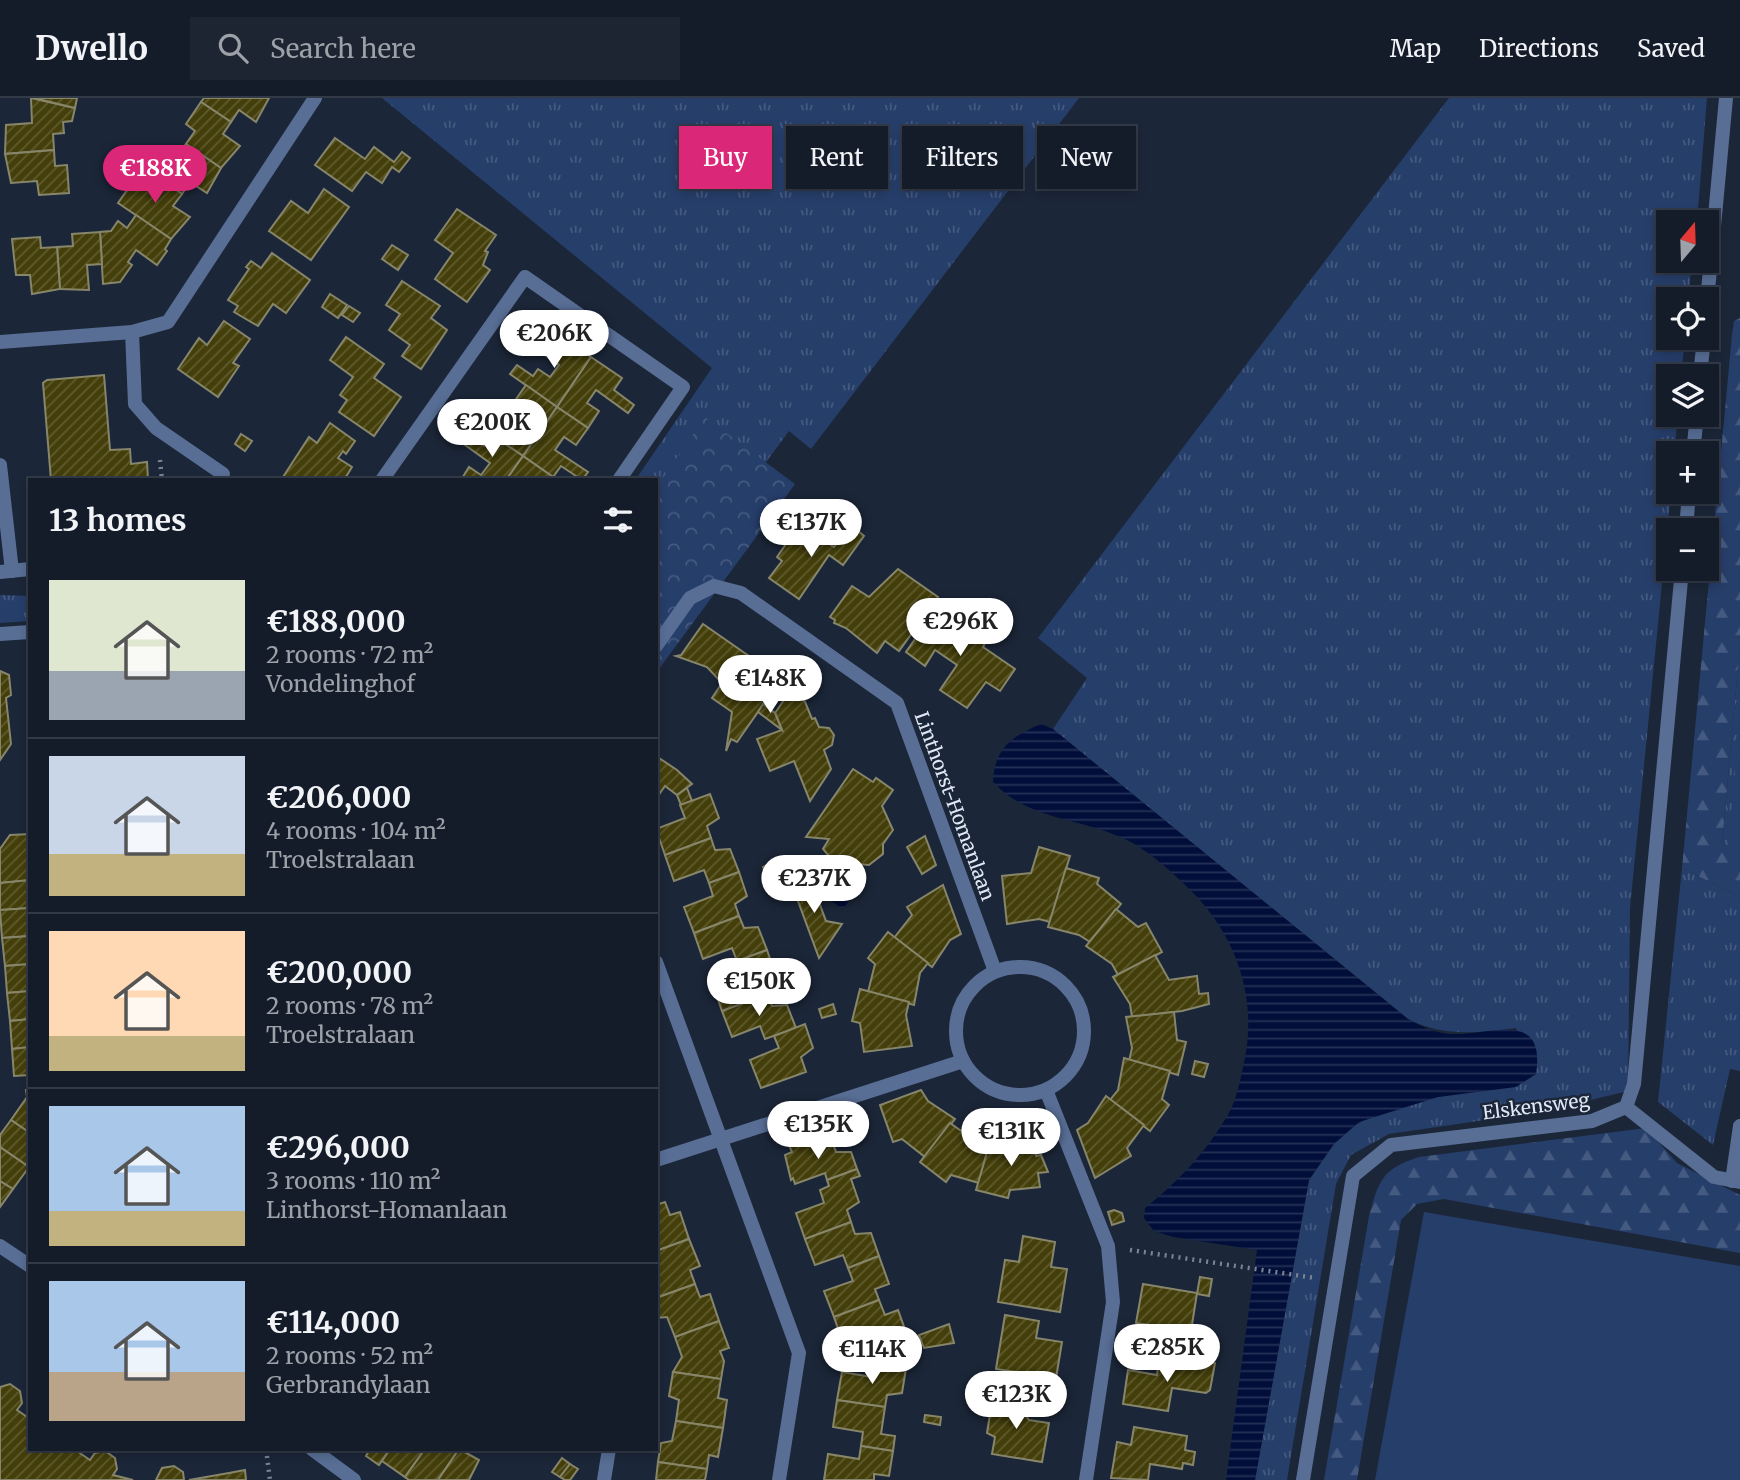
<!DOCTYPE html>
<html lang="en">
<head>
<meta charset="utf-8">
<style>
  body { margin:0; font-family:Merriweather,serif; background:#1d2532; color:#f1f3f6; height:100vh; display:flex; flex-direction:column; font-size:26px; white-space:nowrap }
  * { box-sizing:border-box; margin:0 }
  p { font-size:23px; color:#9da1a8 }
  .icon { flex:none; width:38px; height:38px; fill:none; stroke:currentColor; stroke-width:2; stroke-linecap:round; stroke-linejoin:round }
  .map { position:relative; flex:1; overflow:hidden }
  .drawer { position:absolute; left:28px; top:380px; width:630px; height:973px; display:flex; flex-direction:column; background:#141c2a; border-radius:0px; box-shadow:0 4px 10px #0003,0 0 0 2px #333a47 }
  .drawer>* { flex:none }
  .guide { position:absolute; left:679px; top:28px; width:665px; height:63px; display:flex; gap:14px }
  .needle { width:46px; rotate:19deg }
  .controls { position:absolute; left:1656px; top:112px; display:grid; gap:14px }
  .controls a { display:grid; place-items:center; width:63px; height:63px; border-radius:0px; background:#141c2a; box-shadow:0 4px 10px #0003,0 0 0 2px #333a47; font-size:35px }
  .price { position:absolute; translate:-50% -60px; padding:0 16px; border-radius:24px; background:#fff; color:#222; font-size:23px; line-height:46px; filter:drop-shadow(0 2px 4px #0008) }
  .price::after { content:''; position:absolute; left:50%; top:42px; width:21px; height:16px; margin-left:-10px; background:inherit; clip-path:polygon(0 0,100% 0,50% 100%) }
  .price.current { background:#db2777; color:#fff }
  ul { padding:0; list-style:none }
  li { display:flex; align-items:center; gap:21px; height:175px; padding:0 21px }
  li+li { border-top:2px solid #333a47 }
  li span { display:grid; place-items:center; flex:none; width:196px; height:140px; border-radius:0px; color:#555 }
  li>.icon { margin-inline-start:auto }
  span .icon { width:84px; height:84px; fill:#fffc; stroke-width:1 }
  li b { font-size:30px }
  h2 { display:flex; justify-content:space-between; align-items:center; height:84px; padding:0 21px; font-size:30px }
  .tag { padding:0 24px; border-radius:0px; background:#141c2a; box-shadow:0 4px 10px #0003,0 0 0 2px #333a47; font-size:24px; line-height:63px }
  .tag.current { background:#db2777; color:#fff }
  header { display:flex; align-items:center; gap:42px; box-sizing:border-box; height:98px; padding:0 35px; background:#141c2a; border-bottom:2px solid #333a47 }
  header strong { font-size:33px }
  nav { display:flex; gap:38px; margin-inline-start:auto; font-size:24px }
  .search { width:490px; height:63px; background:#1d2532; display:flex; align-items:center; gap:18px; box-sizing:border-box; padding:0 24px; border-radius:0px; color:#9da1a8; font-size:26px }
  .map>svg:first-child { display:block }
</style>
</head>
<body>
<header>
<strong>Dwello</strong>
<div class="search"><svg class="icon" aria-label="search" viewBox="0 0 24 24"><circle cx="10" cy="10" r="6"/><path d="M15 15l6 6"/></svg>Search here</div>
<nav><a>Map</a><a>Directions</a><a>Saved</a></nav>
</header>
<div class="map">
<svg width="1740" height="1382" viewBox="0 0 1740 1382">
  <defs>
    <pattern id="grass-tufts" width="24" height="20" patternUnits="userSpaceOnUse" patternTransform="scale(1.75)"><rect width="24" height="20" fill="#263e6a"/><path d="M3 7l-1-3M5 7V3M7 7l1-3M15 17l-1-3M17 17v-4M19 17l1-3" fill="none" stroke="#455a80"/></pattern>
    <pattern id="forest-firs" width="22" height="20" patternUnits="userSpaceOnUse" patternTransform="scale(1.75)"><rect width="22" height="20" fill="#263e6a"/><path d="M5 1l3.5 6h-7zM16 11l3.5 6h-7z" fill="#455a80"/></pattern>
    <pattern id="park-crowns" width="20" height="18" patternUnits="userSpaceOnUse" patternTransform="scale(1.75)"><rect width="20" height="18" fill="#263e6a"/><path d="M2 6a3 3 0 1 1 6 0M12 15a3 3 0 1 1 6 0" fill="none" stroke="#455a80"/></pattern>
    <pattern id="water-rules" width="6" height="5" patternUnits="userSpaceOnUse" patternTransform="scale(1.75)"><rect width="6" height="5" fill="#000e39"/><path d="M0 2.5h6" fill="none" stroke="#253156"/></pattern>
    <pattern id="building-hatch" width="6" height="6" patternUnits="userSpaceOnUse" patternTransform="scale(1.75)"><rect width="6" height="6" fill="#443f0a"/><path d="M-1 1l2-2M0 6l6-6M5 7l2-2" fill="none" stroke="#5f5b2e"/></pattern>
  </defs>
  <rect width="100%" height="100%" fill="#1b2638"/>
  <!-- grass -->
  <g fill="url(#grass-tufts)">
    <polygon points="382,0 1079,0 811,351 789,333 656,513 656,382 636,381 712,270"/>
    <path d="M1449,0h258l-10,124h-29v39h24l-4,38h-20v39h17l-4,38h-13v39h10l-4,38h-6v39h3l-41,416 -2,183 -88,21 -151,22 -38,21 -15,29 -49,296h-32l54,-300c8,-11 15,-24 24,-35 30,-35 84,-46 127,-51 28,-4 52,-4 76,-20l-20,-46c-38,5 -73,9 -108,-9l-355,-290 34,-51 -49,-40z"/>
    <polygon points="0,497 30,498 30,523 0,525"/>
    <polygon points="1740,547 1740,752 1722,746"/>
    <polygon points="1682,770 1740,799 1740,973 1730,971 1713,1047 1658,1004"/>
  </g>
  <!-- forest -->
  <g fill="url(#forest-firs)">
    <polygon points="1740,220 1740,547 1722,746 1740,752 1740,799 1682,770 1732,237 1734,223"/>
    <path d="M1646,1030l31,35 63,32v58l-296,-54 -27,5 -16,16 -44,260h-33l45,-264c10,-36 13,-47 50,-59z"/>
  </g>
  <!-- park -->
  <polygon fill="url(#park-crowns)" points="705,319 795,386 656,575 656,390"/>
  <!-- pitch -->
  <g fill="#263e6a">
    <polygon points="1740,623 1740,756 1727,755"/>
    <polygon points="1424,1114 1740,1168 1740,1382 1375,1382"/>
  </g>
  <!-- water -->
  <g fill="url(#water-rules)">
    <path d="M1041,626l12,5 355,290c13,7 27,14 42,15 40,2 96,-26 86,40l-20,13 -78,10 -79,25 -25,22 -25,36 -54,300h-29l31,-230 -84,-13 -19,-6 -10,-13 1,-10c33,-26 63,-58 84,-95 7,-13 11,-31 14,-46 17,-70 -8,-137 -61,-185 -16,-15 -35,-32 -55,-42 -44,-22 -100,-20 -134,-58 1,-33 19,-46 48,-58z"/>
    <polygon points="849,768 866,779 843,811 827,800"/>
  </g>
  <!-- building -->
  <g fill="url(#building-hatch)" stroke="#87866b" stroke-width="2">
    <polygon points="31,0 75,10 72,23 63,24 64,35 53,36 54,52 5,56 6,27 32,25"/>
    <polygon points="34,0 77,0 75,10"/>
    <polygon points="204,0 269,0 256,24 239,12 231,24 201,4"/>
    <polygon points="201,4 231,24 223,36 240,48 221,70 186,46 195,33 186,26"/>
    <polygon points="335,40 365,61 374,49 394,64 402,54 410,60 399,74 392,69 382,85 366,74 352,93 315,67"/>
    <polygon points="186,46 221,70 207,95 190,84 182,96 152,75 167,52 177,59"/>
    <polygon points="54,52 55,68 67,67 69,95 39,97 37,83 11,85 5,56"/>
    <polygon points="152,75 182,96 173,108 190,119 171,141 118,105 135,81 143,87"/>
    <polygon points="324,91 349,109 311,162 269,133 291,103 308,115"/>
    <polygon points="457,111 496,137 485,153 488,154 483,167 490,172 467,204 435,181 453,155 435,142"/>
    <polygon points="136,117 171,141 165,151 167,153 157,167 136,152 128,164 132,167 120,184 103,186 100,134 111,133 118,123 127,130"/>
    <polygon points="100,134 102,166 87,167 89,192 60,191 57,149 73,148 72,136"/>
    <polygon points="40,139 41,150 57,149 60,191 32,196 30,177 16,177 12,141"/>
    <polygon points="392,147 408,157 398,172 382,161"/>
    <polygon points="272,155 310,182 286,215 273,206 258,228 234,214 238,208 228,202 249,171 246,169 251,163 261,170"/>
    <polygon points="402,183 440,208 431,220 447,232 421,271 402,258 410,247 389,232 400,216 386,207"/>
    <polygon points="330,196 347,207 338,220 322,209"/>
    <polygon points="349,208 360,215 353,224 342,217"/>
    <polygon points="224,223 250,241 233,265 239,268 218,299 178,271 199,240 207,247"/>
    <polygon points="532,236 552,250 561,238 591,259 557,309 510,276 517,267 533,278 538,271 550,279 559,267 526,244"/>
    <polygon points="346,239 384,266 374,280 401,299 374,338 339,314 347,302 340,297 353,279 330,262"/>
    <polygon points="591,259 622,280 614,292 634,307 628,315 596,292 587,305 599,313 588,330 557,309"/>
    <polygon points="104,277 110,352 130,351 131,366 147,364 148,382 51,382 43,285 47,282"/>
    <polygon points="526,287 557,309 523,358 492,337 500,326 479,311 485,303 517,326 526,313 514,304"/>
    <polygon points="557,309 588,330 576,347 564,339 555,352 588,374 582,382 561,368 553,379 523,358"/>
    <polygon points="330,325 355,343 346,356 343,353 338,360 352,369 344,382 283,379 309,339 317,345"/>
    <polygon points="463,334 484,348 492,337 523,358 506,382 461,382 469,369 481,377 490,365 458,342"/>
    <polygon points="241,336 252,343 245,353 235,346"/>
    <polygon points="523,358 553,379 552,382 506,382"/>
    <polygon points="850,426 864,438 843,467 829,457 799,501 769,480 782,463 777,459 788,443 793,446 805,429 834,449"/>
    <polygon points="898,471 938,499 899,553 885,543 877,555 846,530 834,525 835,522 830,519 852,488 869,499"/>
    <polygon points="936,511 985,545 983,549 1015,571 1000,593 986,584 967,610 940,592 957,567 935,552 925,568 906,554"/>
    <polygon points="703,526 759,565 754,572 776,588 737,644 731,641 726,653 732,614 712,600 722,585 707,569 676,558 681,557"/>
    <polygon points="0,573 9,577 11,597 6,600 11,646 0,662"/>
    <polygon points="793,589 801,594 812,621 815,620 819,629 829,630 834,637 832,647 824,652 831,671 810,703 794,663 770,673 757,641 782,632 775,615"/>
    <polygon points="763,606 775,615 782,632 758,614"/>
    <polygon points="656,658 677,672 692,686 677,697 665,688 658,698 656,697"/>
    <polygon points="853,671 873,684 876,680 893,692 882,708 893,732 883,746 883,756 869,767 834,764 823,751 829,741 806,739"/>
    <polygon points="687,690 692,703 681,707 677,697"/>
    <polygon points="710,696 719,720 707,728 711,740 665,757 656,731 685,720 680,707"/>
    <polygon points="30,736 30,782 0,785 0,751 10,737"/>
    <polygon points="925,738 936,767 922,776 907,749"/>
    <polygon points="711,740 715,752 730,751 739,774 709,785 704,772 674,783 665,757"/>
    <polygon points="1039,749 1070,758 1050,824 1039,821 1007,826 1002,778 1031,775"/>
    <polygon points="777,763 781,772 767,778 763,769"/>
    <polygon points="1066,770 1099,780 1097,786 1121,806 1090,844 1079,837 1048,829"/>
    <polygon points="739,774 747,798 735,806 739,818 694,835 684,809 713,798 709,785"/>
    <polygon points="809,777 826,823 842,826 819,860 791,784"/>
    <polygon points="30,782 30,810 0,812 0,785"/>
    <polygon points="943,787 961,836 950,842 932,869 894,840 912,817 907,809"/>
    <polygon points="30,810 30,838 2,840 0,812"/>
    <polygon points="1116,811 1138,829 1146,825 1162,854 1118,877 1112,866 1086,848"/>
    <polygon points="739,818 744,830 758,829 767,852 737,863 732,850 703,861 694,835"/>
    <polygon points="888,834 928,865 920,875 914,907 868,894 875,866 868,860"/>
    <polygon points="30,838 30,866 5,868 2,840"/>
    <polygon points="767,852 775,875 763,884 768,896 722,913 713,887 742,876 737,863"/>
    <polygon points="1155,857 1169,882 1197,878 1199,896 1208,895 1209,906 1182,913 1132,919 1130,906 1113,879"/>
    <polygon points="30,866 30,893 7,895 5,868"/>
    <polygon points="860,891 909,904 906,917 912,948 864,954 860,925 852,923"/>
    <polygon points="30,893 30,921 10,923 7,895"/>
    <polygon points="768,896 772,908 787,907 796,930 765,941 760,928 732,939 722,913"/>
    <polygon points="833,906 836,916 822,920 819,911"/>
    <polygon points="1174,914 1177,942 1186,944 1178,977 1129,963 1132,950 1126,919"/>
    <polygon points="30,921 30,949 12,951 10,923"/>
    <polygon points="805,926 813,950 801,959 806,974 761,990 750,962 779,950 774,938"/>
    <polygon points="30,949 30,977 14,978 12,951"/>
    <polygon points="1124,960 1170,973 1162,1001 1169,1007 1150,1033 1110,1002 1118,992"/>
    <polygon points="1195,963 1208,966 1204,979 1192,976"/>
    <polygon points="26,992 30,992 30,1035 11,1022 27,999"/>
    <polygon points="921,992 928,1003 955,1021 925,1059 902,1041 893,1044 880,1007"/>
    <polygon points="1106,998 1144,1027 1127,1050 1131,1058 1095,1080 1077,1032 1088,1025"/>
    <polygon points="11,1022 30,1035 29,1069 0,1049 0,1037"/>
    <polygon points="950,1025 960,1032 992,1039 979,1085 951,1077 946,1084 920,1064"/>
    <polygon points="808,1040 811,1048 831,1040 836,1054 851,1054 857,1071 827,1082 825,1075 795,1086 793,1080 791,1082 785,1057 792,1054 789,1047"/>
    <polygon points="1034,1041 1036,1058 1041,1057 1048,1074 1038,1075 1040,1089 1010,1092 1008,1100 976,1092 990,1044 1002,1047"/>
    <polygon points="0,1049 29,1069 13,1091 0,1083"/>
    <polygon points="857,1071 860,1078 851,1081 859,1104 847,1112 851,1124 805,1141 796,1115 824,1105 820,1092 829,1088 827,1082"/>
    <polygon points="0,1083 13,1091 0,1109"/>
    <polygon points="665,1104 670,1117 680,1114 689,1141 656,1153 656,1107"/>
    <polygon points="1114,1112 1122,1115 1124,1123 1112,1127 1108,1114"/>
    <polygon points="851,1124 855,1136 871,1135 879,1158 848,1170 843,1157 815,1167 805,1141"/>
    <polygon points="1023,1138 1055,1144 1051,1169 1067,1171 1060,1214 998,1204 1005,1162 1019,1164"/>
    <polygon points="689,1141 700,1168 690,1172 695,1186 656,1200 656,1153"/>
    <polygon points="879,1158 889,1186 875,1191 879,1202 834,1219 824,1193 853,1183 848,1170"/>
    <polygon points="1200,1179 1212,1181 1209,1198 1197,1196"/>
    <polygon points="695,1186 700,1199 710,1196 719,1223 675,1239 667,1219 657,1220 656,1200"/>
    <polygon points="1143,1186 1197,1195 1191,1233 1136,1225"/>
    <polygon points="879,1202 885,1217 898,1212 907,1237 877,1248 872,1235 843,1245 834,1219"/>
    <polygon points="1005,1217 1039,1223 1036,1240 1062,1244 1056,1280 996,1271"/>
    <polygon points="719,1223 729,1250 720,1253 724,1263 721,1281 673,1274 682,1259 675,1239"/>
    <polygon points="949,1226 954,1245 924,1250 919,1237"/>
    <polygon points="1191,1262 1215,1265 1210,1292 1206,1295 1172,1290 1168,1313 1123,1306 1128,1272 1157,1277 1159,1263 1190,1268"/>
    <polygon points="874,1265 906,1270 902,1295 887,1297 885,1309 837,1302 842,1274 872,1279"/>
    <polygon points="673,1274 721,1281 718,1300 727,1302 723,1330 676,1323 679,1302 669,1298"/>
    <polygon points="10,1286 20,1293 22,1305 17,1312 30,1321 30,1351 74,1351 90,1362 95,1355 105,1353 115,1360 117,1371 113,1377 133,1382 0,1382 0,1289"/>
    <polygon points="993,1298 1028,1304 1026,1318 1029,1322 1049,1325 1042,1364 992,1356 995,1339 987,1335"/>
    <polygon points="837,1302 885,1309 881,1336 895,1338 893,1353 861,1348 863,1334 833,1329"/>
    <polygon points="925,1317 941,1319 940,1327 924,1324"/>
    <polygon points="676,1323 723,1330 718,1359 709,1357 707,1371 658,1364 661,1345 672,1343"/>
    <polygon points="1134,1329 1187,1338 1185,1352 1195,1354 1193,1367 1183,1365 1182,1371 1150,1366 1148,1382 1111,1380 1117,1344 1131,1347"/>
    <polygon points="861,1348 893,1353 889,1378 874,1376 874,1382 824,1382 828,1356 859,1361"/>
    <polygon points="370,1351 390,1351 379,1367 366,1358"/>
    <polygon points="390,1351 425,1351 405,1379 382,1363"/>
    <polygon points="425,1351 459,1351 438,1382 409,1382 405,1379"/>
    <polygon points="459,1351 479,1362 469,1382 438,1382"/>
    <polygon points="562,1360 570,1366 560,1379 552,1374"/>
    <polygon points="658,1364 707,1371 705,1382 656,1382"/>
    <polygon points="570,1366 578,1371 570,1382 565,1382 560,1379"/>
    <polygon points="174,1368 183,1374 184,1382 156,1382 162,1370"/>
    <polygon points="245,1372 246,1382 189,1382 229,1375"/>
  </g>
  <g fill="none" stroke-linecap="round" stroke-linejoin="round">
    <!-- path -->
    <g stroke="#7c8595" stroke-width="4.5" stroke-dasharray="2 5" stroke-linecap="butt">
      <polyline points="160,362 162,382"/>
      <polyline points="1130,1152 1315,1180"/>
      <polyline points="266,1351 270,1382"/>
    </g>
    <!-- service -->
    <g stroke="#586e95" stroke-width="14">
      <polyline points="1626,1009 1714,1079 1740,1084"/>
      <polyline points="1732,1083 1740,1028"/>
      <polyline points="604,1382 609,1351"/>
    </g>
    <!-- minor -->
    <g stroke="#586e95" stroke-width="14">
      <polyline points="1706,214 1726,0"/>
      <polyline points="132,234 135,306 156,330 223,376"/>
      <polyline points="0,244 132,234 168,224 315,0"/>
      <polyline points="1700,278 1704,240"/>
      <polyline points="1693,355 1697,317"/>
      <polyline points="0,367 12,473"/>
      <polyline points="382,382 525,179 683,289 619,382"/>
      <polyline points="1686,432 1689,394"/>
      <polyline points="0,474 30,471"/>
      <polyline points="0,536 30,534"/>
      <polyline points="656,548 690,500 714,488 741,495 897,605 995,873"/>
      <polyline points="656,864 799,1255 779,1382"/>
      <circle cx="1020" cy="933" r="64"/>
      <polyline points="1046,992 1108,1148 1113,1204 1086,1382"/>
      <polyline points="656,1062 963,963"/>
      <polyline points="0,1148 30,1168"/>
      <polyline points="312,1351 354,1382"/>
      <polyline points="1303,1382 1353,1078 1391,1047 1592,1023 1626,1009 1634,986 1682,471"/>
    </g>
  </g>
  <g text-anchor="middle" dominant-baseline="central" stroke-width="5" stroke-linejoin="round" paint-order="stroke">
    <!-- street labels -->
    <g font-size="19" fill="#e1e8f5" stroke="#1b2638">
      <text transform="translate(955 708) rotate(70)">Linthorst-Homanlaan</text>
      <text transform="translate(1536 1008) rotate(-7)">Elskensweg</text>
    </g>
  </g>
</svg>
<div class="controls">
<a><svg class="needle" viewBox="-14 -14 28 28"><path d="M0-13l5 13h-10z" fill="#e53935"/><path d="M0 13l5-13h-10z" fill="#9da1a8"/></svg></a>
<a><svg class="icon" aria-label="locate" viewBox="0 0 24 24"><circle cx="12" cy="12" r="6"/><path d="M12 2v4M12 18v4M2 12h4M18 12h4"/></svg></a>
<a><svg class="icon" aria-label="layers" viewBox="0 0 24 24"><path d="M12 4l9 5-9 5-9-5zM3 14l9 5 9-5"/></svg></a>
<a>+</a>
<a>−</a>
</div>
<b class="price current" style="left:155px;top:107px">€188K</b>
<b class="price" style="left:554px;top:272px">€206K</b>
<b class="price" style="left:492px;top:361px">€200K</b>
<b class="price" style="left:811px;top:461px">€137K</b>
<b class="price" style="left:960px;top:560px">€296K</b>
<b class="price" style="left:770px;top:617px">€148K</b>
<b class="price" style="left:814px;top:817px">€237K</b>
<b class="price" style="left:759px;top:920px">€150K</b>
<b class="price" style="left:818px;top:1063px">€135K</b>
<b class="price" style="left:1011px;top:1070px">€131K</b>
<b class="price" style="left:1167px;top:1286px">€285K</b>
<b class="price" style="left:872px;top:1288px">€114K</b>
<b class="price" style="left:1016px;top:1333px">€123K</b>
<div class="guide">
<a class="tag current">Buy</a>
<a class="tag">Rent</a>
<a class="tag">Filters</a>
<a class="tag">New</a>
</div>
<section class="drawer">
<h2>13 homes<svg class="icon" aria-label="filters" viewBox="0 0 24 24"><path d="M4 7h16M4 17h16"/><circle cx="9" cy="7" r="2"/><circle cx="15" cy="17" r="2"/></svg></h2>
<ul>
<li><span style="background:linear-gradient(#dfe7d0 65%,#9aa5b1 0)"><svg class="icon" aria-label="home" viewBox="0 0 24 24"><path d="M3 11l9-7 9 7M6 9v11h12V9"/></svg></span><div><b>€188,000</b><p>2 rooms · 72 m²</p><p>Vondelinghof</p></div></li>
<li><span style="background:linear-gradient(#c9d6e8 70%,#c2b280 0)"><svg class="icon" aria-label="home" viewBox="0 0 24 24"><path d="M3 11l9-7 9 7M6 9v11h12V9"/></svg></span><div><b>€206,000</b><p>4 rooms · 104 m²</p><p>Troelstralaan</p></div></li>
<li><span style="background:linear-gradient(#ffd9b3 75%,#c2b280 0)"><svg class="icon" aria-label="home" viewBox="0 0 24 24"><path d="M3 11l9-7 9 7M6 9v11h12V9"/></svg></span><div><b>€200,000</b><p>2 rooms · 78 m²</p><p>Troelstralaan</p></div></li>
<li><span style="background:linear-gradient(#a9c7e8 75%,#c2b280 0)"><svg class="icon" aria-label="home" viewBox="0 0 24 24"><path d="M3 11l9-7 9 7M6 9v11h12V9"/></svg></span><div><b>€296,000</b><p>3 rooms · 110 m²</p><p>Linthorst-Homanlaan</p></div></li>
<li><span style="background:linear-gradient(#a9c7e8 65%,#b9a48a 0)"><svg class="icon" aria-label="home" viewBox="0 0 24 24"><path d="M3 11l9-7 9 7M6 9v11h12V9"/></svg></span><div><b>€114,000</b><p>2 rooms · 52 m²</p><p>Gerbrandylaan</p></div></li>
</ul>
</section>
</div>
</body>
</html>
